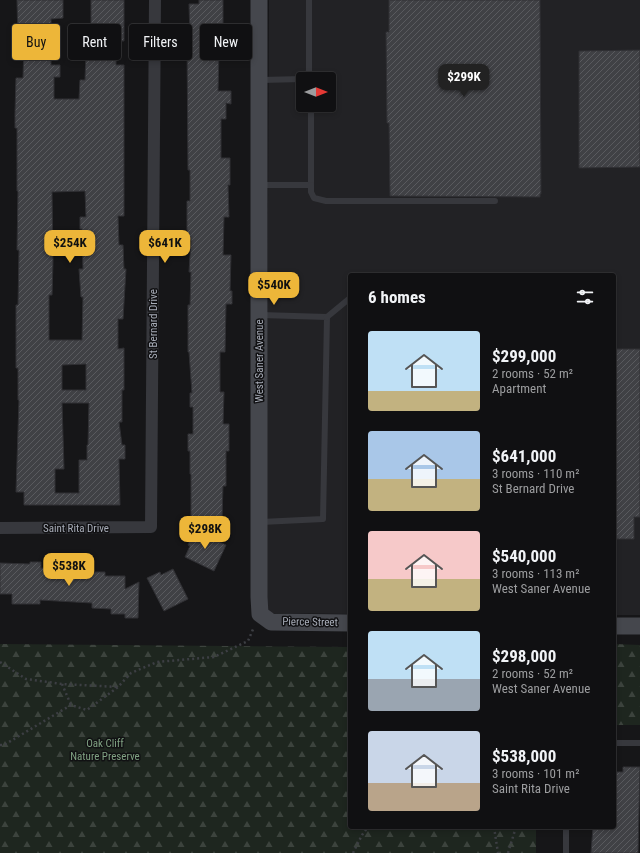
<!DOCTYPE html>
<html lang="en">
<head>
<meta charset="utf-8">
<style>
  body { margin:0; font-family:"Roboto Condensed",sans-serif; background:#19191b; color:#f1f3f6; height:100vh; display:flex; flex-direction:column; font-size:15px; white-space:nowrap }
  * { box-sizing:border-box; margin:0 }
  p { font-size:13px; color:#9c9d9f }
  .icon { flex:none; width:22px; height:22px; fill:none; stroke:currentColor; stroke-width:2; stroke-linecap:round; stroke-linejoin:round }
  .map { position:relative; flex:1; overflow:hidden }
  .panel { position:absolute; left:348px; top:273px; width:268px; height:556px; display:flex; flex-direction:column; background:#101012; border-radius:4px; box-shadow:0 2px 6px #0003,0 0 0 1px #303032 }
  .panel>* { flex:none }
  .banner { position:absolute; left:12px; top:24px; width:276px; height:36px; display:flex; gap:8px }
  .needle { width:26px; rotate:90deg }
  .tools { position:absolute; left:296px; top:72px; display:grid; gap:8px }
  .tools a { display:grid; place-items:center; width:40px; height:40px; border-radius:4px; background:#101012; box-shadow:0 2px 6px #0003,0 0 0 1px #303032; font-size:20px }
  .price { position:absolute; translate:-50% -34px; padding:0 9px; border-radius:8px; background:#edb639; color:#111; font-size:13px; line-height:26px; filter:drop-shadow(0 1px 2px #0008) }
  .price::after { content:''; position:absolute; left:50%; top:24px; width:12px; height:9px; margin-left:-6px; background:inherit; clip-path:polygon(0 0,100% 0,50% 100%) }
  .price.active { background:#222; color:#fff }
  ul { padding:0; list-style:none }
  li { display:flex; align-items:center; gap:12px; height:100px; padding:0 20px }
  li span { display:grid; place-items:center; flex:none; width:112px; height:80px; border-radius:4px; color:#555 }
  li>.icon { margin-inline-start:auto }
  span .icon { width:48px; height:48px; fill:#fffc; stroke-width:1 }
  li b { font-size:17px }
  h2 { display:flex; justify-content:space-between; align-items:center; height:48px; padding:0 20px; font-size:17px }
  .pill { padding:0 14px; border-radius:4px; background:#101012; box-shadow:0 2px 6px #0003,0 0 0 1px #303032; font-size:14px; line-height:36px }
  .pill.active { background:#edb639; color:#111 }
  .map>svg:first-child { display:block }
</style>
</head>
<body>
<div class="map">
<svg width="640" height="853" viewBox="0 0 640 853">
  <defs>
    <pattern id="forest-firs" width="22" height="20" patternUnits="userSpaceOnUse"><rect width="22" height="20" fill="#1e261f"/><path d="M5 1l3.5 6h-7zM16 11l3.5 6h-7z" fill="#3c433d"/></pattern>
    <pattern id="building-hatch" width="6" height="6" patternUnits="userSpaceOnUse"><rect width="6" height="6" fill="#404145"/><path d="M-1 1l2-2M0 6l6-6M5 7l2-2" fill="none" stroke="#595a5e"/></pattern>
  </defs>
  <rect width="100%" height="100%" fill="#161618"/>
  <!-- built -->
  <path fill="#222225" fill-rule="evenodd" d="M269,0h371v615h-26v-340h-264v339l-84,-1zM303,79h26v26h-26z"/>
  <!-- forest -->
  <g fill="url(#forest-firs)">
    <polygon points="0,644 350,647 350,827 536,827 536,853 0,853"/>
    <polygon points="614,644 640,645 640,725 614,725"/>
  </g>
  <!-- building -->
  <g fill="url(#building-hatch)" stroke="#303034" fill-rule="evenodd">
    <path d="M17,0h46v18l-12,1v46h9v12h-6v22h25l1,-19h5l1,-27h-6v-27h11v-26h33v41h-8v24h8v151h-6l1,29h4l1,24h2l-3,50h-5v30l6,-1v42h-2v32h-3l3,23h3v14h-6l1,46h-96v-13h-8l3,-92h-1v-32h-2v-63h2l1,-55h-2l1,-59h-1v-63h-2v-15l1,-35h7l1,-34h-6zM85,191l1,26h-6v12h2l1,40h-4l2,28h2l-1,43h-33v-45h3l1,-34 -1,-69zM86,364v26h-24v-25zM62,403h27l-1,42h-1v15h-8v33h-24v-24h9z"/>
    <polygon points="199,0 223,0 223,24 231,24 231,36 226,36 226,51 219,52 218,91 231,91 231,104 226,103 226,119 221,119 221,158 230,158 230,185 228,185 229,217 224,217 223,255 231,255 230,291 232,291 232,304 226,304 225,352 220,352 220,392 224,392 223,424 229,424 229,451 226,451 226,486 223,486 222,519 191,519 191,474 190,474 190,451 188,451 188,434 193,434 193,407 190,407 190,393 192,393 189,352 188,352 188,305 190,305 191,272 189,272 191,240 187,240 187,201 190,201 190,170 188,170 187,38 190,37 189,4 199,4"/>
    <polygon points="389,0 540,0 541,194 540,194 540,197 390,196 389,123 387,123 386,32 389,32"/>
    <polygon points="640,50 640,167 579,168 579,51"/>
    <polygon points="614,349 640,349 640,517 634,517 634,539 614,539"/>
    <polygon points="194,530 226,545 214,571 185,557 190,546 188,545"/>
    <polygon points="30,562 41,562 41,568 77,568 77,565 93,565 93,572 105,572 105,576 125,576 125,589 139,582 138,618 125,618 125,614 111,614 111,609 92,608 92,603 40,600 40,604 12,604 12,594 0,594 0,563 30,564"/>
    <polygon points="173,569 188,599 164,611 147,578 160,572 161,575"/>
    <polygon points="623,767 640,767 638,853 591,853 593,827 614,827 614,779 615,779 615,772 623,772"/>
  </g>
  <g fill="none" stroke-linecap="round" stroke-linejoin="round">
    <!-- path -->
    <g stroke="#3d3f44" stroke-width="2.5" stroke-dasharray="2 3" stroke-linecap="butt">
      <polyline points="0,662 26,679 62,684 118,687"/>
      <polyline points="62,684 71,705"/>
      <polyline points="0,745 4,745 71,705 87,710 118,687 131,673 157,662 214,657 248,641 254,627"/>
      <polyline points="494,827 498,853"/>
      <polyline points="353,853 362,835 368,827"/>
      <polyline points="508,853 516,827"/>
    </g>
    <!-- lane -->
    <g stroke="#37383d" stroke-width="6">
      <polyline points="304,79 309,71 309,0"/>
      <polyline points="261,80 303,79"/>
      <polyline points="261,185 311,185 311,105"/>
      <polyline points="311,185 311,192 314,198 326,201 495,201"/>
      <polyline points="261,315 327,317 323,519 261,522"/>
      <polyline points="327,317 350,298"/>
      <polyline points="614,743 640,743"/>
      <polyline points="566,853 566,827"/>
    </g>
    <!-- street -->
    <polyline stroke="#37383d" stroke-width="12" points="0,528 151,527 155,0"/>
    <!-- secondary -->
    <g stroke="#45474d" stroke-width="17">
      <polyline points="259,0 259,597 260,614 271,622 350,623"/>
      <polyline points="614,626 640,626"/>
    </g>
  </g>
  <g text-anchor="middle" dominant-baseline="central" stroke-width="3" stroke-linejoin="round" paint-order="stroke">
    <!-- street labels -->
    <g font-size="11" fill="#a8adb8" stroke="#111113">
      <text transform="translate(153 324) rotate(-90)">St Bernard Drive</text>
      <text transform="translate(259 361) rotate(-90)">West Saner Avenue</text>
      <text x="76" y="528">Saint Rita Drive</text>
      <text transform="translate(310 622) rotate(1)">Pierce Street</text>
    </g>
    <!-- park labels -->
    <g font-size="11" fill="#80a283" stroke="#111113">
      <text x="105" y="743">Oak Cliff<tspan x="105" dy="13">Nature Preserve</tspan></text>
    </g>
  </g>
</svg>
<div class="tools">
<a><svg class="needle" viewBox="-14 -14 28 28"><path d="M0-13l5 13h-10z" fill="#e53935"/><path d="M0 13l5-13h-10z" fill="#9c9d9f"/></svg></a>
</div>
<b class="price active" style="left:464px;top:98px">$299K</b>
<b class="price" style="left:70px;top:264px">$254K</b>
<b class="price" style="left:165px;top:264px">$641K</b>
<b class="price" style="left:274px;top:306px">$540K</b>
<b class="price" style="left:205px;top:550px">$298K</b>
<b class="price" style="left:69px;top:587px">$538K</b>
<div class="banner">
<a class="pill active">Buy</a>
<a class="pill">Rent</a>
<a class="pill">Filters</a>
<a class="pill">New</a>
</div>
<section class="panel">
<h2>6 homes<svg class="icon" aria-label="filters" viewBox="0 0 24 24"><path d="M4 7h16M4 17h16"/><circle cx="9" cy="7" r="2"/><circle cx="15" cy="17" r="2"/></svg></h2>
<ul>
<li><span style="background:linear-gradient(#bfe0f5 75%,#c2b280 0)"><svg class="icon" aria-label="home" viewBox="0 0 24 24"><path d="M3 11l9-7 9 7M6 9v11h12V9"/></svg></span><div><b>$299,000</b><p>2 rooms · 52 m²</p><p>Apartment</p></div></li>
<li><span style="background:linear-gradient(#a9c7e8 60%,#c2b280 0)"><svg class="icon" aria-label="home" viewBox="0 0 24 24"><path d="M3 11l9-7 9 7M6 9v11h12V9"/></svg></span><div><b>$641,000</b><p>3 rooms · 110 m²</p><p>St Bernard Drive</p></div></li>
<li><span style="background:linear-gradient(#f6c9c9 60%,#c2b280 0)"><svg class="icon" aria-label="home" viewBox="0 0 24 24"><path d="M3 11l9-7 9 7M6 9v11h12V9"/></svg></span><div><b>$540,000</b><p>3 rooms · 113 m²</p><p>West Saner Avenue</p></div></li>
<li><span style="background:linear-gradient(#bfe0f5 60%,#9aa5b1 0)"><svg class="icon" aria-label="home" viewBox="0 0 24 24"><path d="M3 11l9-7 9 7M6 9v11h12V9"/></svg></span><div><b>$298,000</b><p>2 rooms · 52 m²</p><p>West Saner Avenue</p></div></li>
<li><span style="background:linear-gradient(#c9d6e8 65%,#b9a48a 0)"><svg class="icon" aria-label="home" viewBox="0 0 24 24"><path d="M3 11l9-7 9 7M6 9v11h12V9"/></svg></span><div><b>$538,000</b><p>3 rooms · 101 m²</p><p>Saint Rita Drive</p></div></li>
</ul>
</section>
</div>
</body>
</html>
